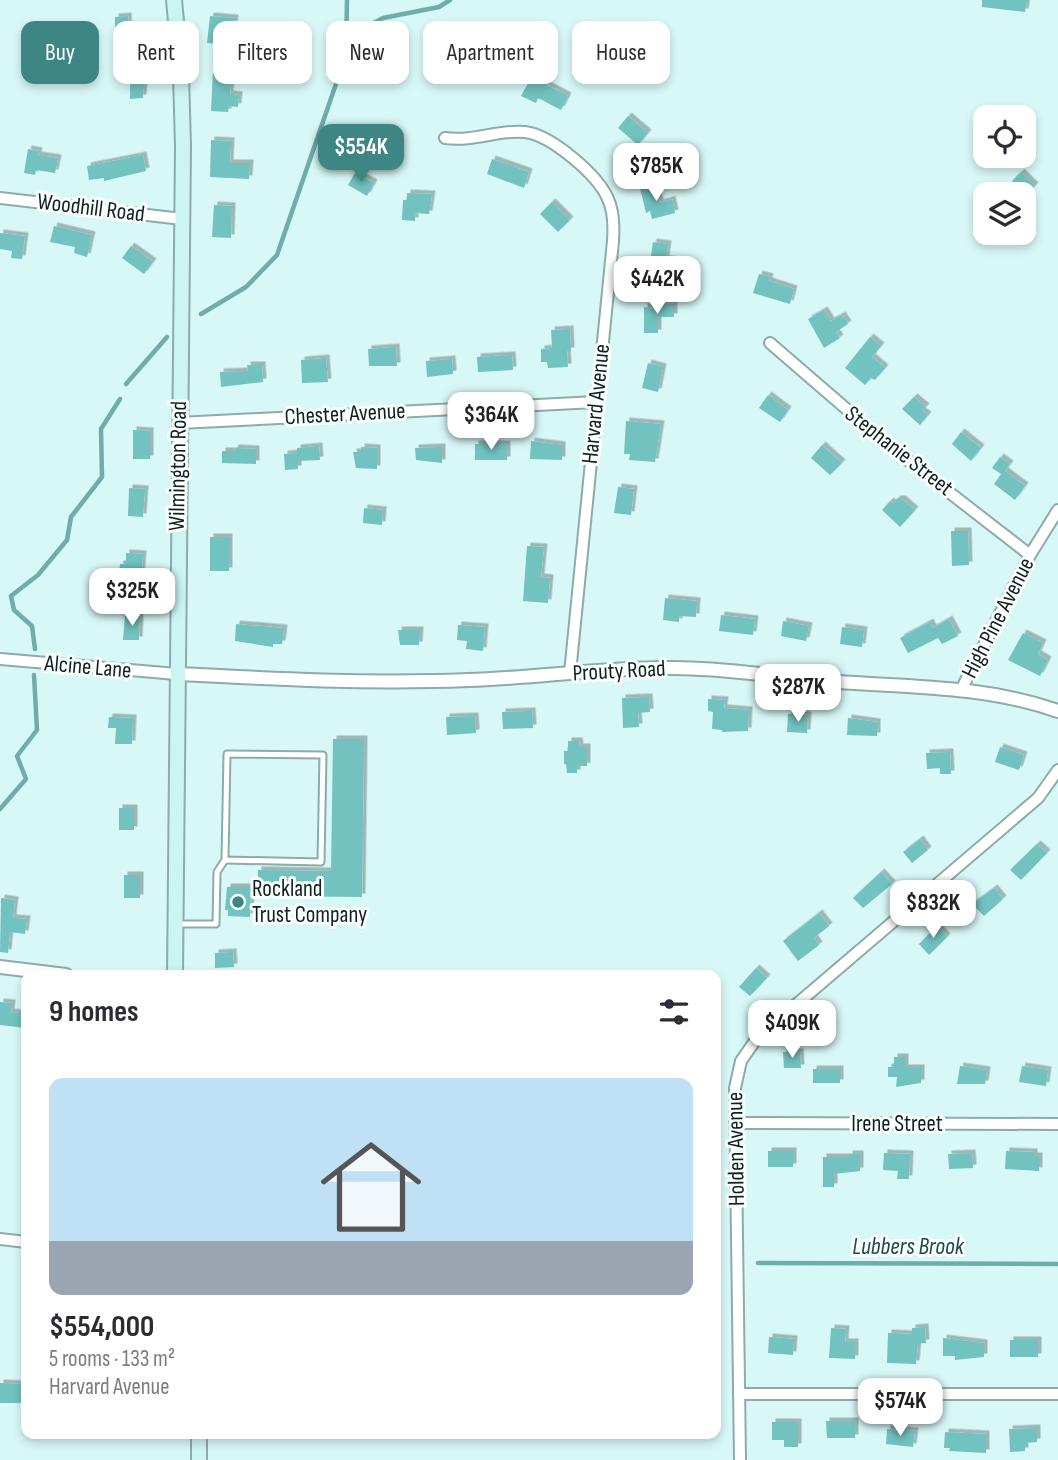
<!DOCTYPE html>
<html lang="en">
<head>
<meta charset="utf-8">
<style>
  body { margin:0; font-family:"Sofia Sans Condensed",sans-serif; background:#f7f7f7; color:#2b2b33; height:100vh; display:flex; flex-direction:column; font-size:26px; white-space:nowrap }
  * { box-sizing:border-box; margin:0 }
  p { font-size:23px; color:#7c7c81 }
  .icon { flex:none; width:38px; height:38px; fill:none; stroke:currentColor; stroke-width:2; stroke-linecap:round; stroke-linejoin:round }
  .map { position:relative; flex:1; overflow:hidden }
  .details { position:absolute; left:21px; top:970px; width:700px; height:469px; display:flex; flex-direction:column; background:#fff; border-radius:14px; box-shadow:0 4px 10px #0003 }
  .details>* { flex:none }
  .hud { position:absolute; left:21px; top:21px; width:700px; height:63px; display:flex; gap:14px }
  .controls { position:absolute; left:973px; top:105px; display:grid; gap:14px }
  .controls a { display:grid; place-items:center; width:63px; height:63px; border-radius:14px; background:#fff; box-shadow:0 4px 10px #0003; font-size:35px }
  .price { position:absolute; translate:-50% -60px; padding:0 16px; border-radius:14px; background:#fff; color:#222; font-size:23px; line-height:46px; filter:drop-shadow(0 2px 4px #0008) }
  .price::after { content:''; position:absolute; left:50%; top:42px; width:21px; height:16px; margin-left:-10px; background:inherit; clip-path:polygon(0 0,100% 0,50% 100%) }
  .price.on { background:#3d8684; color:#fff }
  ul { padding:0; list-style:none }
  li { display:grid; align-content:center; gap:14px; height:371px; padding:0 28px }
  li+li { border-top:2px solid #e1e1e2 }
  li span { display:grid; place-items:center; height:217px; border-radius:14px; color:#555 }
  li>.icon { margin-inline-start:auto }
  span .icon { width:126px; height:126px; fill:#fffc; stroke-width:1 }
  li b { font-size:30px }
  h2 { display:flex; justify-content:space-between; align-items:center; height:84px; padding:0 28px; font-size:30px }
  .pill { padding:0 24px; border-radius:14px; background:#fff; box-shadow:0 4px 10px #0003; font-size:24px; line-height:63px }
  .pill.on { background:#3d8684; color:#fff }
  .map>svg:first-child { display:block }
</style>
</head>
<body>
<div class="map">
<svg width="1058" height="1460" viewBox="0 0 1058 1460">
  <defs>
    <filter id="shadow"><feDropShadow dx="3.5" dy="-3.5" stdDeviation="0" flood-color="#0004"/></filter>
  </defs>
  <rect width="100%" height="100%" fill="#d7f8f7"/>
  <g fill="none" stroke-linecap="round" stroke-linejoin="round">
    <!-- stream -->
    <g stroke="#70acaa" stroke-width="4.5">
      <polyline points="347,37 383,18 439,7 450,0"/>
      <polyline points="201,314 246,287 277,255 346,55 347,0"/>
      <polyline points="126,384 167,337"/>
      <polyline points="35,649 32,626 14,610 11,596 38,575 67,540 71,517 102,477 101,429 120,399"/>
      <polyline points="0,809 26,779 17,756 37,730 34,675"/>
      <polyline points="758,1263 1058,1264"/>
    </g>
  </g>
  <!-- building -->
  <g fill="#72c2bf" filter="url(#shadow)">
    <polygon points="982,0 1027,0 1025,12 982,7"/>
    <polygon points="128,16 129,37 115,37 115,17"/>
    <polygon points="210,16 235,18 234,29 227,29 226,44 207,43"/>
    <polygon points="465,45 481,51 474,68 458,61"/>
    <polygon points="536,68 552,76 547,85 568,96 561,110 538,98 536,103 521,96"/>
    <polygon points="213,70 232,72 230,94 239,95 238,107 229,106 228,112 211,111"/>
    <polygon points="145,71 143,98 130,99 130,72"/>
    <polygon points="628,116 648,133 638,145 618,128"/>
    <polygon points="211,140 231,141 230,163 250,163 249,179 210,177"/>
    <polygon points="28,149 39,151 38,155 58,158 55,173 36,170 35,175 24,173"/>
    <polygon points="143,155 146,171 104,181 104,178 89,180 87,166"/>
    <polygon points="492,159 529,172 524,188 487,174"/>
    <polygon points="1021,172 1035,186 1026,195 1012,181"/>
    <polygon points="355,173 374,183 367,196 348,185"/>
    <polygon points="655,184 660,203 672,199 675,213 652,219 650,211 646,213 640,188"/>
    <polygon points="407,193 432,194 429,214 415,213 415,221 402,220 403,200 407,200"/>
    <polygon points="552,202 570,220 558,232 540,214"/>
    <polygon points="214,205 232,206 231,238 212,237"/>
    <polygon points="54,226 92,235 87,257 74,253 75,247 50,242"/>
    <polygon points="0,233 25,236 22,259 11,258 12,251 0,249"/>
    <polygon points="653,242 668,244 666,259 673,260 672,270 665,269 664,279 648,277"/>
    <polygon points="131,246 153,262 144,274 122,258"/>
    <polygon points="759,274 770,277 769,281 794,289 790,304 753,293"/>
    <polygon points="654,303 674,304 674,317 658,317 658,333 644,333 644,307 654,308"/>
    <polygon points="824,310 831,321 842,315 848,324 836,332 840,338 824,348 808,319"/>
    <polygon points="570,329 571,351 567,351 568,367 548,368 547,362 541,362 541,349 552,348 551,330"/>
    <polygon points="870,337 881,346 872,357 885,368 875,380 871,378 865,385 845,368"/>
    <polygon points="396,347 397,366 369,366 368,349"/>
    <polygon points="512,355 513,370 478,372 477,357"/>
    <polygon points="326,358 328,382 302,383 301,360"/>
    <polygon points="452,359 453,374 427,377 426,361"/>
    <polygon points="648,363 663,367 658,392 642,388"/>
    <polygon points="247,365 262,365 263,382 221,387 220,372 248,371"/>
    <polygon points="768,395 788,410 780,422 759,408"/>
    <polygon points="914,397 926,407 922,411 928,415 920,425 902,409"/>
    <polygon points="626,421 661,424 655,462 629,460 630,454 624,454"/>
    <polygon points="133,430 150,431 150,459 133,459"/>
    <polygon points="961,432 981,448 971,461 952,444"/>
    <polygon points="531,441 562,445 562,460 530,459"/>
    <rect x="475" y="444" width="32" height="16"/>
    <polygon points="822,445 842,463 830,475 811,458"/>
    <polygon points="319,446 320,460 298,461 298,469 285,470 284,454 297,453 297,448"/>
    <polygon points="361,447 377,448 377,469 356,468 353,452 361,452"/>
    <polygon points="442,447 442,463 416,460 415,448"/>
    <polygon points="235,448 256,449 256,464 222,463 222,451 234,451"/>
    <polygon points="1000,457 1010,464 1005,471 1025,486 1015,500 994,484 1001,474 992,468"/>
    <polygon points="618,487 634,489 631,515 614,513"/>
    <polygon points="129,488 145,489 143,517 128,516"/>
    <polygon points="897,499 902,499 915,510 900,527 882,510 890,501 893,503"/>
    <polygon points="364,508 383,510 382,525 363,523"/>
    <polygon points="951,531 968,531 969,565 952,566"/>
    <rect x="210" y="537" width="19" height="34"/>
    <polygon points="527,546 544,547 541,577 550,578 548,603 523,601"/>
    <polygon points="126,553 143,554 141,580 124,579 124,575 119,575 120,564 126,564"/>
    <polygon points="665,598 697,601 696,617 679,616 679,622 663,620"/>
    <polygon points="125,615 140,616 139,640 123,640"/>
    <polygon points="721,615 755,619 753,635 719,631"/>
    <polygon points="949,619 958,636 942,644 938,638 908,653 900,638 930,622 933,628"/>
    <polygon points="783,621 809,626 806,641 781,636"/>
    <polygon points="236,624 284,628 282,644 273,644 273,647 235,641"/>
    <polygon points="458,625 485,627 483,651 466,649 467,641 457,640"/>
    <polygon points="842,627 864,630 862,647 840,644"/>
    <polygon points="398,630 420,630 419,645 400,645"/>
    <polygon points="1023,633 1043,643 1038,654 1048,660 1040,676 1008,660"/>
    <polygon points="649,697 650,712 638,713 639,727 623,728 622,698"/>
    <polygon points="708,699 725,700 724,708 749,710 748,731 722,732 722,730 712,729 713,712 708,711"/>
    <polygon points="532,711 533,728 503,729 502,712"/>
    <polygon points="788,714 808,715 807,733 787,732"/>
    <polygon points="475,716 476,733 447,735 446,717"/>
    <polygon points="109,717 133,718 132,744 115,744 116,728 108,728"/>
    <polygon points="848,718 877,722 877,736 847,735"/>
    <polygon points="333,739 364,739 362,897 258,896 258,870 331,871"/>
    <polygon points="568,741 579,741 580,747 587,747 587,766 577,766 577,773 567,773 566,764 564,764 564,751 568,751"/>
    <polygon points="1000,747 1024,755 1019,770 995,762"/>
    <polygon points="950,752 951,774 940,774 940,768 927,769 926,753"/>
    <rect x="119" y="808" width="15" height="22"/>
    <polygon points="920,839 928,850 912,863 903,852"/>
    <polygon points="1037,844 1047,853 1021,880 1010,870"/>
    <polygon points="881,872 892,884 863,908 853,898"/>
    <rect x="124" y="875" width="16" height="23"/>
    <polygon points="227,887 251,887 250,917 228,916 228,910 225,910"/>
    <polygon points="994,888 1003,899 984,916 972,904"/>
    <polygon points="1,898 15,900 13,918 27,919 25,934 10,932 8,953 0,952"/>
    <polygon points="819,913 829,926 814,938 819,945 798,961 783,941"/>
    <polygon points="937,926 947,937 929,955 919,944"/>
    <polygon points="233,952 234,967 215,968 215,953"/>
    <polygon points="756,968 767,978 750,996 739,987"/>
    <polygon points="0,1002 12,1003 11,1012 26,1014 25,1028 0,1025"/>
    <polygon points="783,1052 800,1052 801,1068 784,1068"/>
    <polygon points="894,1057 905,1057 905,1068 921,1068 921,1083 896,1087 897,1077 888,1077 888,1067 894,1067"/>
    <polygon points="960,1066 987,1070 985,1084 957,1084"/>
    <polygon points="1022,1066 1048,1070 1046,1086 1019,1082"/>
    <rect x="813" y="1069" width="27" height="14"/>
    <rect x="768" y="1151" width="25" height="16"/>
    <polygon points="1006,1151 1034,1152 1034,1156 1039,1156 1039,1171 1005,1169"/>
    <polygon points="884,1153 910,1154 909,1179 897,1179 898,1171 883,1170"/>
    <polygon points="972,1153 973,1168 949,1169 948,1154"/>
    <polygon points="849,1154 860,1154 860,1171 834,1174 834,1187 823,1187 823,1157 849,1157"/>
    <polygon points="925,1327 926,1343 918,1343 916,1364 887,1363 888,1333 912,1334 912,1328"/>
    <polygon points="831,1328 846,1329 845,1342 855,1342 855,1359 829,1358"/>
    <polygon points="769,1337 794,1339 793,1355 768,1353"/>
    <polygon points="943,1338 984,1343 984,1357 955,1360 955,1356 943,1356"/>
    <rect x="1010" y="1340" width="28" height="17"/>
    <polygon points="0,1383 26,1384 26,1403 0,1403"/>
    <polygon points="826,1421 855,1421 855,1438 827,1438"/>
    <polygon points="772,1422 798,1422 798,1447 784,1447 784,1440 772,1440"/>
    <polygon points="1037,1428 1037,1442 1025,1443 1025,1451 1010,1452 1009,1429"/>
    <polygon points="887,1429 915,1431 913,1447 886,1444"/>
    <polygon points="945,1432 986,1434 986,1453 949,1451 950,1448 944,1448"/>
  </g>
  <g fill="none" stroke-linecap="round" stroke-linejoin="round">
    <!-- service casing -->
    <g stroke="#8caba9" stroke-width="9">
      <g id="service">
        <polygon points="227,754 323,755 321,862 225,860"/>
        <polyline points="177,924 216,924 217,872 225,860"/>
      </g>
    </g>
    <!-- minor casing -->
    <g stroke="#8caba9" stroke-width="14">
      <g id="minor">
        <path d="M445,138c30,4 54,-9 80,-6 26,3 73,43 83,67 6,13 6,28 5,42l-43,432"/>
        <polyline points="0,198 182,219"/>
        <polyline points="770,343 887,444 1030,555"/>
        <polyline points="179,423 596,402"/>
        <polyline points="0,659 177,674"/>
        <polyline points="961,690 1030,555 1058,510"/>
        <polyline points="735,1123 1058,1124"/>
        <polyline points="0,1239 26,1242"/>
        <polyline points="739,1394 1058,1394"/>
        <polyline points="740,1460 735,1088 741,1061 757,1038 1038,798 1058,770"/>
      </g>
    </g>
    <!-- tertiary casing -->
    <g stroke="#8caba9" stroke-width="16">
      <g id="tertiary">
        <path d="M177,674c97,5 193,10 291,6 69,-2 137,-13 206,-12 55,0 109,10 164,14 74,5 149,4 220,29"/>
        <polyline points="0,967 66,975"/>
      </g>
    </g>
    <!-- secondary casing -->
    <g stroke="#8caba9" stroke-width="18">
      <g id="secondary">
        <polyline points="174,0 181,74 183,147 175,975"/>
        <polyline points="199,1460 199,1433"/>
      </g>
    </g>
    <!-- service -->
    <use href="#service" stroke="#fff" stroke-width="5"/>
    <!-- minor -->
    <use href="#minor" stroke="#fff" stroke-width="10"/>
    <!-- tertiary -->
    <use href="#tertiary" stroke="#fff" stroke-width="12"/>
    <!-- secondary -->
    <use href="#secondary" stroke="#cbf4f3" stroke-width="14"/>
  </g>
  <!-- markers -->
  <circle fill="#3d8684" stroke="#f9ffff" stroke-width="2.5" cx="238" cy="902" r="7"/>
  <g text-anchor="middle" dominant-baseline="central" stroke-width="6" stroke-linejoin="round" paint-order="stroke">
    <!-- street labels -->
    <g font-size="23" fill="#131f1e" stroke="#f9ffff">
      <text transform="translate(91 208) rotate(7)">Woodhill Road</text>
      <text transform="translate(596 404) rotate(-84)">Harvard Avenue</text>
      <text transform="translate(345 414) rotate(-3)">Chester Avenue</text>
      <text transform="translate(899 451) rotate(38)">Stephanie Street</text>
      <text transform="translate(178 466) rotate(-89)">Wilmington Road</text>
      <text transform="translate(998 618) rotate(-63)">High Pine Avenue</text>
      <text transform="translate(88 667) rotate(5)">Alcine Lane</text>
      <text transform="translate(619 671) rotate(-3)">Prouty Road</text>
      <text x="897" y="1124">Irene Street</text>
      <text transform="translate(736 1149) rotate(-91)">Holden Avenue</text>
    </g>
    <!-- poi labels -->
    <g font-size="23" fill="#131f1e" stroke="#f9ffff" text-anchor="start">
      <text x="252" y="889">Rockland<tspan x="252" dy="26">Trust Company</tspan></text>
    </g>
    <!-- water labels -->
    <g font-size="24" font-style="italic" fill="#214746" stroke="#f9ffff">
      <text x="908" y="1246">Lubbers Brook</text>
    </g>
  </g>
</svg>
<div class="controls">
<a><svg class="icon" aria-label="locate" viewBox="0 0 24 24"><circle cx="12" cy="12" r="6"/><path d="M12 2v4M12 18v4M2 12h4M18 12h4"/></svg></a>
<a><svg class="icon" aria-label="layers" viewBox="0 0 24 24"><path d="M12 4l9 5-9 5-9-5zM3 14l9 5 9-5"/></svg></a>
</div>
<b class="price on" style="left:361px;top:184px">$554K</b>
<b class="price" style="left:656px;top:203px">$785K</b>
<b class="price" style="left:657px;top:316px">$442K</b>
<b class="price" style="left:491px;top:452px">$364K</b>
<b class="price" style="left:132px;top:628px">$325K</b>
<b class="price" style="left:798px;top:724px">$287K</b>
<b class="price" style="left:933px;top:940px">$832K</b>
<b class="price" style="left:792px;top:1060px">$409K</b>
<b class="price" style="left:900px;top:1438px">$574K</b>
<div class="hud">
<a class="pill on">Buy</a>
<a class="pill">Rent</a>
<a class="pill">Filters</a>
<a class="pill">New</a>
<a class="pill">Apartment</a>
<a class="pill">House</a>
</div>
<section class="details">
<h2>9 homes<svg class="icon" aria-label="filters" viewBox="0 0 24 24"><path d="M4 7h16M4 17h16"/><circle cx="9" cy="7" r="2"/><circle cx="15" cy="17" r="2"/></svg></h2>
<ul>
<li><span style="background:linear-gradient(#bfe0f5 75%,#9aa5b1 0)"><svg class="icon" aria-label="home" viewBox="0 0 24 24"><path d="M3 11l9-7 9 7M6 9v11h12V9"/></svg></span><div><b>$554,000</b><p>5 rooms · 133 m²</p><p>Harvard Avenue</p></div></li>
</ul>
</section>
</div>
</body>
</html>
